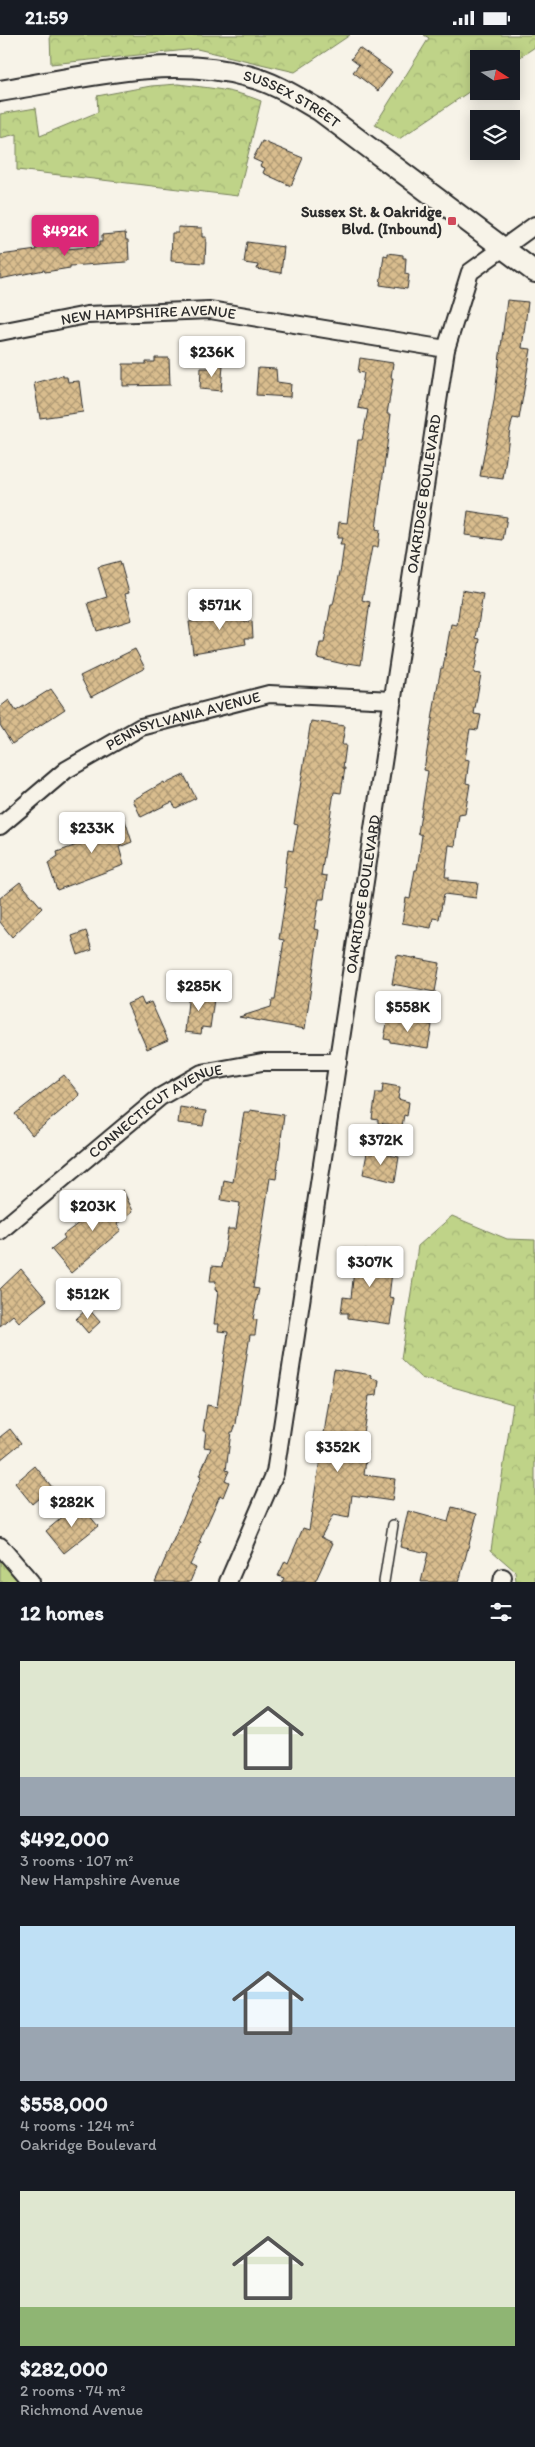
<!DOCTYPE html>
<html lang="en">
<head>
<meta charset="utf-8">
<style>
  body { margin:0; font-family:Itim,sans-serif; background:#242831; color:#f1f3f6; height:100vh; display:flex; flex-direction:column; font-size:19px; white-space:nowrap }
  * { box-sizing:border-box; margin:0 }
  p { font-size:16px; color:#9ea1a6 }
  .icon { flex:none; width:28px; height:28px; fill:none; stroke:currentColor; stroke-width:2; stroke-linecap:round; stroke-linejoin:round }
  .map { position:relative; height:1547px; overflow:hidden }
  .details { display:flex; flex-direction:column; background:#171b24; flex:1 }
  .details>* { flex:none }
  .needle { width:32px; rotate:102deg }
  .controls { position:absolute; left:470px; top:15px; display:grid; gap:10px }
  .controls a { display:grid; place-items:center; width:50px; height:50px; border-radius:0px; background:#171b24; box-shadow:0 2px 12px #0003; font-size:25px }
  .price { position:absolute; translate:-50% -42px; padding:0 11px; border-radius:5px; background:#fff; color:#222; font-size:16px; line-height:32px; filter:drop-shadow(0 1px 2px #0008) }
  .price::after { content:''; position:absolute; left:50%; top:30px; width:15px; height:11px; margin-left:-8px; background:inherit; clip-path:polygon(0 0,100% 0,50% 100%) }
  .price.current { background:#db2777; color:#fff }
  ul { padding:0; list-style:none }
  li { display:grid; align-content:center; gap:10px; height:265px; padding:0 20px }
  li span { display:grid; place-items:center; height:155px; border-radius:0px; color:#555 }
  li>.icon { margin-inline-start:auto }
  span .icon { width:90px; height:90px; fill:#fffc; stroke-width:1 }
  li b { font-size:21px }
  h2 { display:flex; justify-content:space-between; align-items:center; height:60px; padding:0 20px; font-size:21px }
  .status { display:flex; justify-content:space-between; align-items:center; height:35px; padding:0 25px; background:#171b24; direction:ltr }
  .status svg { height:14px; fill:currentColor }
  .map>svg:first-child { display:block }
</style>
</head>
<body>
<div class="status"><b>21:59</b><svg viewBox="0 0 49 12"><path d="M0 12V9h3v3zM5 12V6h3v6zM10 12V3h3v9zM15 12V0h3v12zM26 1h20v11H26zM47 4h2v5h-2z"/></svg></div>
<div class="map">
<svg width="535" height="1547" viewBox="0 0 535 1547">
  <defs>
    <pattern id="grass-tufts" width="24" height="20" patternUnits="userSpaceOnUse" patternTransform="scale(1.25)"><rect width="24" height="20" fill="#bfd388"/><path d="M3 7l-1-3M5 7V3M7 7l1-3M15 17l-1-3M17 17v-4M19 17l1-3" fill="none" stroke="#a4b576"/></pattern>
    <pattern id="forest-crowns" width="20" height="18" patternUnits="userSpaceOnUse" patternTransform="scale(1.25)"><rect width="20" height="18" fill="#bfd388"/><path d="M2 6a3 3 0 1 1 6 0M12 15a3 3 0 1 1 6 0" fill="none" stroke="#a4b576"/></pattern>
    <pattern id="building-cross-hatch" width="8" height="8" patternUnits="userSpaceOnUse" patternTransform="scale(1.25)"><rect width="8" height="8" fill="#d9bd8e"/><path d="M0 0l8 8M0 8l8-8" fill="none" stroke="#b09a74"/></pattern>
  </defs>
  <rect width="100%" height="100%" fill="#f7f3e8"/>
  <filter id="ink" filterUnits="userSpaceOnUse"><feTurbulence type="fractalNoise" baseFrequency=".02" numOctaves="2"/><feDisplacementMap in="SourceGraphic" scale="10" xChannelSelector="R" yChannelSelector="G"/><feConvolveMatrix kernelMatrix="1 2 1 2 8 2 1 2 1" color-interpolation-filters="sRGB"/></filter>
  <g filter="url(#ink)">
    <!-- grass -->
    <polygon fill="url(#grass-tufts)" stroke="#757f5a" points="0,1519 22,1547 0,1547"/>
    <!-- forest -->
    <g fill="url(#forest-crowns)" stroke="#757f5a">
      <polygon points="50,0 350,0 295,37 197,14 51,29"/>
      <polygon points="424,0 535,0 535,12 511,28 511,24 479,24 479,50 399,104 375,90 429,3"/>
      <path d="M178,49c30,4 54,5 83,17l-23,95 -221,-26v-36l-17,4v-24l36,-6 4,28 58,-24 -1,-16 54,-10z"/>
      <polygon points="452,1181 507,1204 535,1205 535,1547 516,1547 515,1536 491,1515 513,1369 421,1343 401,1324 418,1211"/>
    </g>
    <!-- building -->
    <g fill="url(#building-cross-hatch)" stroke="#2b2b2b">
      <polygon points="359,13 392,37 378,56 353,37 359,30 351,24"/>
      <polygon points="262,106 303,123 291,151 263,138 265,133 260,131 262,128 253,124"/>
      <polygon points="178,192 202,193 202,202 206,202 205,228 171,226 172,198 178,198"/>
      <polygon points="125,198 126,205 128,205 129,225 126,227 70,231 70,233 45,237 44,235 0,244 0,220 37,215 36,211 66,208 67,214 99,211 99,207 102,207 102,200"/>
      <polygon points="247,207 284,212 281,238 257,234 258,230 244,228"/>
      <polygon points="388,218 403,220 403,223 406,223 405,239 409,240 407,254 380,250 384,220 388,221"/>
      <polygon points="507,265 528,267 522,313 531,314 519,384 513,383 510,394 503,444 480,441 494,366"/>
      <polygon points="155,323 169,323 170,350 123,351 123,329 146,329 146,327 155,327"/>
      <polygon points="360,323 393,328 391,343 393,343 387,379 391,379 376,494 380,495 378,512 372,512 362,565 370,567 361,630 348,628 348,630 317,623 320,608 324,608 331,570 333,570 341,532 344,510 340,510 342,503 337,503 339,487 347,488 358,405 362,405 368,375 358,373 364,338 358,337"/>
      <polygon points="210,329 223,330 221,356 200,354 201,333 210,333"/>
      <polygon points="258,333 276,334 277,347 291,349 290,362 256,360"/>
      <polygon points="63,340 63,342 67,342 68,347 79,346 83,377 40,383 34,348"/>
      <polygon points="468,476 507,482 503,505 465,500"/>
      <polygon points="120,526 129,558 125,559 132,585 97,596 88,568 107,562 98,532"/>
      <polygon points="462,555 483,559 476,603 480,604 474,638 481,639 474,679 481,680 478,695 470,694 465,724 469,725 466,748 470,749 465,779 459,780 455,811 449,810 445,842 449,842 449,845 478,848 476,863 444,859 439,884 433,883 431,893 402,888 406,863 410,864 415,835 417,835 422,800 418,798 428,736 424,735 437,654 441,633 443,633 451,589 457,590"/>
      <polygon points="243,574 244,587 252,586 253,603 245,603 246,609 193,618 189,587 208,585 208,578"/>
      <polygon points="135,614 145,633 91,662 80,641"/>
      <polygon points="51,654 65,674 12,709 0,690 0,672 9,665 16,676"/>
      <polygon points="311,686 345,691 342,710 346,710 343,733 345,733 341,758 334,757 321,840 327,841 324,864 319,864 314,894 319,895 305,994 239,982 271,972 272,965 275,965 284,905 279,904 287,853 284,852 286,830 288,815 293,816 298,790 294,789"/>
      <polygon points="184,740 196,763 176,773 172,767 141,782 133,765 164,747 165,749"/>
      <polygon points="123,779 132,807 119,812 124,830 57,855 48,828 58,821 57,817 91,805 88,797 98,794 97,791 103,790 102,786"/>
      <polygon points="20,847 42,873 12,902 0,887 0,863"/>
      <polygon points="86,896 92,915 78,920 72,901"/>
      <polygon points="397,920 440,928 435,957 392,949"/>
      <polygon points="189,956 206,958 205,962 214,964 210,993 202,992 201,999 185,997"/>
      <polygon points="141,963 144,970 151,967 168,1005 147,1014 127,969"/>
      <polygon points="388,983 432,990 428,1013 390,1007 390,1005 384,1004"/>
      <polygon points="64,1040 80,1060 32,1100 15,1079"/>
      <polygon points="383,1049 400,1052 398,1064 409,1067 407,1081 404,1080 402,1091 378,1088 378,1085 372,1084 376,1058 382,1058"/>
      <polygon points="180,1072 206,1076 203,1091 178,1088"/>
      <polygon points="250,1075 284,1080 276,1144 270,1143 253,1253 259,1254 253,1284 257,1285 255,1300 250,1300 236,1389 233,1397 231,1397 226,1435 229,1436 225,1445 229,1447 223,1462 220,1460 199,1507 201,1508 190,1530 196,1533 190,1547 155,1547 201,1442 199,1441 211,1413 204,1412 206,1396 203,1396 207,1370 217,1372 228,1297 218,1296 219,1289 214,1289 218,1256 215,1255 216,1246 210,1246 212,1231 222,1232 228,1194 236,1194 240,1168 221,1165 224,1145 233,1147 244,1077 250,1077"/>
      <polygon points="373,1117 399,1122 395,1147 363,1139 367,1118 373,1119"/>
      <polygon points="123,1155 133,1176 117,1189 121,1195 71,1238 51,1214 65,1203 63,1200 105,1168 103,1164"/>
      <polygon points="363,1215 390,1218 389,1229 393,1229 389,1262 394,1263 390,1289 348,1283 348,1278 341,1278 343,1262 351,1263 354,1235 349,1235 351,1219 357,1220 358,1216"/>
      <polygon points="21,1234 47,1265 19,1287 13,1280 0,1291 0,1254"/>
      <polygon points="88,1273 100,1287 88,1298 76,1284"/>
      <polygon points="334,1334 372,1340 371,1343 379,1345 377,1360 369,1361 360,1416 367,1417 364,1440 395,1444 392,1466 352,1460 349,1483 333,1480 321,1502 333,1508 315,1547 282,1547 284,1543 278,1541 285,1526 288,1528 303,1493 309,1495"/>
      <polygon points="10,1394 21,1408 0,1425 0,1402"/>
      <polygon points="35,1431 52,1452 32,1469 15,1448"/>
      <polygon points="79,1468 98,1491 64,1518 46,1496"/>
      <polygon points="452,1472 477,1479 459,1547 421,1547 428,1518 400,1512 408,1476 448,1487"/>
    </g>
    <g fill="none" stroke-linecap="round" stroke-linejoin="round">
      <!-- service casing -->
      <g stroke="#2b2b2b" stroke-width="12">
        <polyline id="service" points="384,1547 393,1490"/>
      </g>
      <!-- minor casing -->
      <g stroke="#2b2b2b" stroke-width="20">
        <g id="minor">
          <path id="s1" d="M0,297l87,-17 123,-5 236,39"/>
          <path id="s2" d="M0,791l66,-56 75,-43 128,-33 124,6"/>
          <path id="s3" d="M0,1196l160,-134 42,-24 60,-11h76"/>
          <polyline points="0,1511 31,1547"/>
          <path id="s4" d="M228,1547l47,-109 171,-1124 24,-77 65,-47"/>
          <polyline points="502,1547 503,1542"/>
        </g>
      </g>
      <!-- tertiary casing -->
      <g stroke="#2b2b2b" stroke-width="24">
        <g id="tertiary">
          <path id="s5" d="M0,56c80,-13 167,-37 247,-15 26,6 49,21 72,34l216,162"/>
        </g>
      </g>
      <!-- service -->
      <use href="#service" stroke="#f7f3e8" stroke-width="9"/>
      <!-- minor -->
      <use href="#minor" stroke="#f7f3e8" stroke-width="16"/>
      <!-- tertiary -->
      <use href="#tertiary" stroke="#f7f3e8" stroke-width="20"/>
    </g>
  </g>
  <!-- markers -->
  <rect fill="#d1495b" stroke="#f7f3e8" stroke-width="2" x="447" y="181" width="10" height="10" rx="2.5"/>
  <g text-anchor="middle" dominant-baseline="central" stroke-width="4" stroke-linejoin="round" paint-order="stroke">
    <!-- street labels -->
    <g font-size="15" fill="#2b2b2b" stroke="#f7f3e8">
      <text stroke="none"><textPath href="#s5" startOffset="300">SUSSEX STREET</textPath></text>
      <text stroke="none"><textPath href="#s1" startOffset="150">NEW HAMPSHIRE AVENUE</textPath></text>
      <text stroke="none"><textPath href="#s4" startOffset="1109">OAKRIDGE BOULEVARD</textPath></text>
      <text stroke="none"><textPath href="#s2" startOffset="215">PENNSYLVANIA AVENUE</textPath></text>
      <text stroke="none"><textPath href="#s4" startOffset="704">OAKRIDGE BOULEVARD</textPath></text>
      <text stroke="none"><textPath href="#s3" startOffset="198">CONNECTICUT AVENUE</textPath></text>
    </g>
    <!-- poi labels -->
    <g font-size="15" font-weight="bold" fill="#2b2b2b" stroke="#f7f3e8" text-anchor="end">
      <text x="442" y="177">Sussex St. &amp; Oakridge<tspan x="442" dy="17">Blvd. (Inbound)</tspan></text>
    </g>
  </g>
</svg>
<div class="controls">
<a><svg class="needle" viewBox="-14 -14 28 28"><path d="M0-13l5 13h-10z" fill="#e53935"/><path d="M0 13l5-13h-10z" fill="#9ea1a6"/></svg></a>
<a><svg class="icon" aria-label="layers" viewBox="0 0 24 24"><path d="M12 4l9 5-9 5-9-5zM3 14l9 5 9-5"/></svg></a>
</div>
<b class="price current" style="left:65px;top:222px">$492K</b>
<b class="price" style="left:212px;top:343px">$236K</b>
<b class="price" style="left:220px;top:596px">$571K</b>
<b class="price" style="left:92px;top:819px">$233K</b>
<b class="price" style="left:199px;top:977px">$285K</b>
<b class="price" style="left:408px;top:998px">$558K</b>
<b class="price" style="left:381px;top:1131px">$372K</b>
<b class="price" style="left:93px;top:1197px">$203K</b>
<b class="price" style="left:370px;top:1253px">$307K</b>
<b class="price" style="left:88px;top:1285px">$512K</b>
<b class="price" style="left:338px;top:1438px">$352K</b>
<b class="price" style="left:72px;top:1493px">$282K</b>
</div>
<section class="details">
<h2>12 homes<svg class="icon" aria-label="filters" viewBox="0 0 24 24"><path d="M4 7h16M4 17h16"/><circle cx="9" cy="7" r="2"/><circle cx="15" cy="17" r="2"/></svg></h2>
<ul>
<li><span style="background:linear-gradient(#dfe7d0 75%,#9aa5b1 0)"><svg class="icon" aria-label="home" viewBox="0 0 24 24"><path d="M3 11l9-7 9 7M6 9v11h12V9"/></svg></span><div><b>$492,000</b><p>3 rooms · 107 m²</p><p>New Hampshire Avenue</p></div></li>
<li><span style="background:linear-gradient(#bfe0f5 65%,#9aa5b1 0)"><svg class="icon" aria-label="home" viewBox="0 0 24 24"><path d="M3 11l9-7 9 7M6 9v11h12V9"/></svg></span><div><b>$558,000</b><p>4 rooms · 124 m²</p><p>Oakridge Boulevard</p></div></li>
<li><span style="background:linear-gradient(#dfe7d0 75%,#8fb573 0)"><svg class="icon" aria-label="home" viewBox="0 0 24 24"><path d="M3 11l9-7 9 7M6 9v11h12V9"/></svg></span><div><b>$282,000</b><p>2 rooms · 74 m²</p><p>Richmond Avenue</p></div></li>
</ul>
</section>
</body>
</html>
